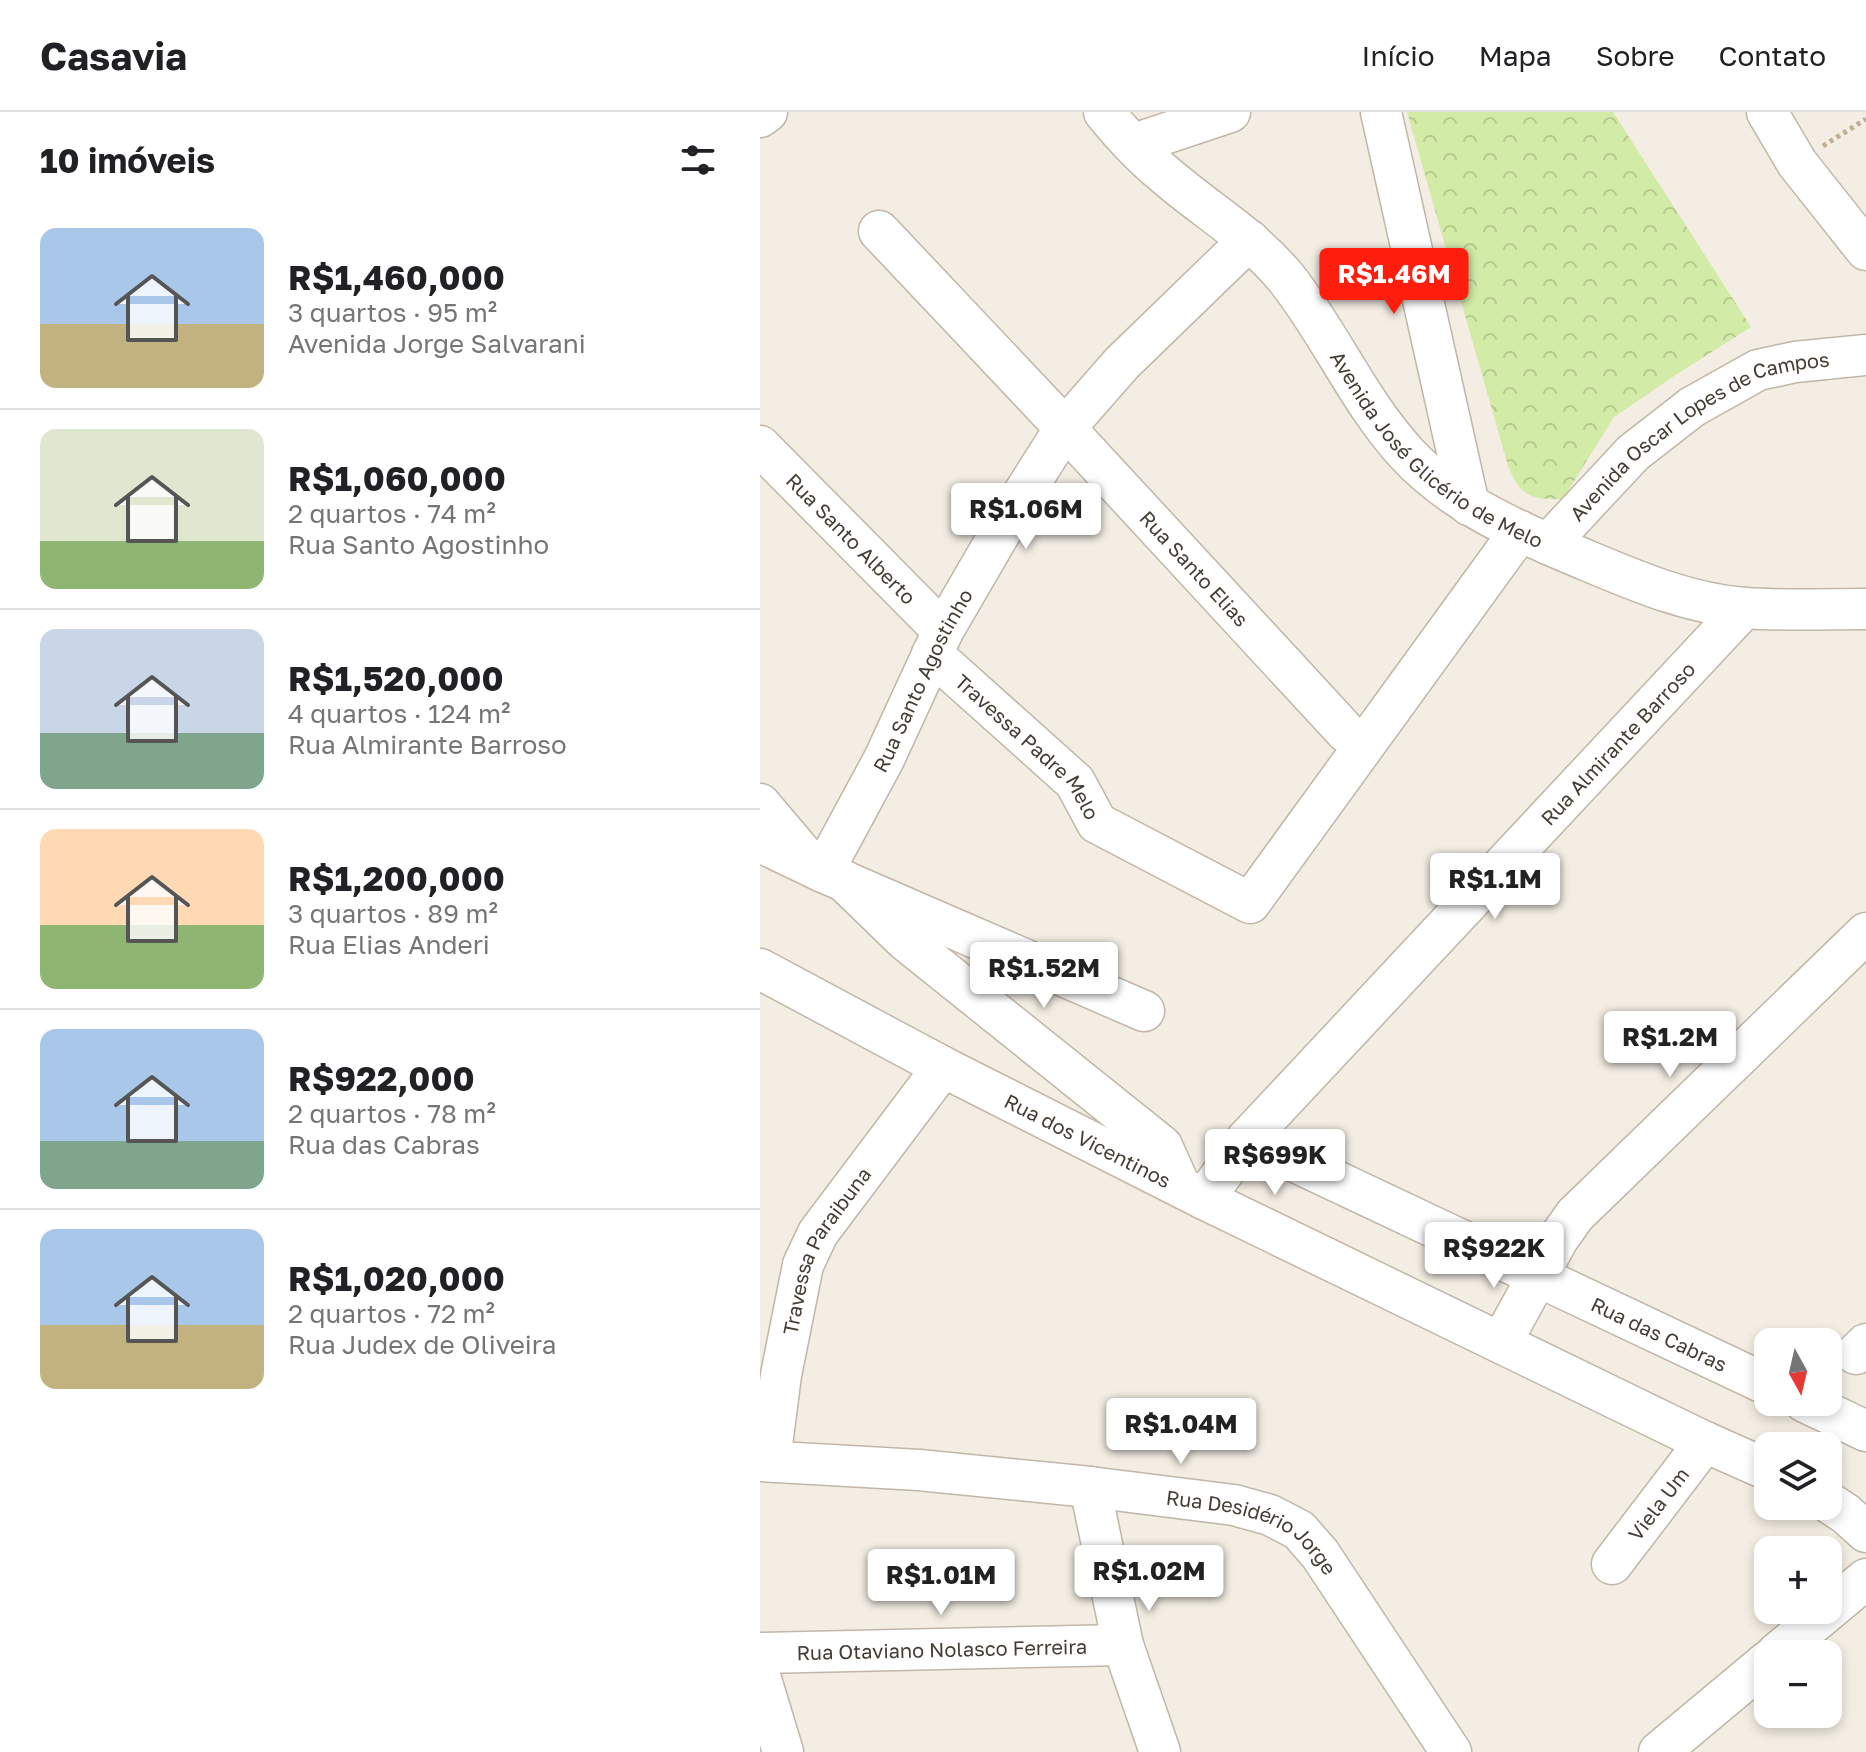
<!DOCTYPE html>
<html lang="pt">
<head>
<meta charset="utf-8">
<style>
  body { margin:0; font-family:"Golos Text",sans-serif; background:#f6f6f6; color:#202124; height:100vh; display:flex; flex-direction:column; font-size:30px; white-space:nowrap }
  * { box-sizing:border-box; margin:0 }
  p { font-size:26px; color:#757577 }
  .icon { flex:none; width:44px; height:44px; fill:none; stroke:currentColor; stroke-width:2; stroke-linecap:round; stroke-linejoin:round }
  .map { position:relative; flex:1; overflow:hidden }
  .details { display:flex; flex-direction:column; background:#fff; width:760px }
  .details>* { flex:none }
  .needle { width:52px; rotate:172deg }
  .buttons { position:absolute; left:994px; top:1216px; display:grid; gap:16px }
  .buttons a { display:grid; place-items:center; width:88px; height:88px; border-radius:16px; background:#fff; box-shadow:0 4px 12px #0003; font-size:40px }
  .price { position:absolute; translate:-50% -68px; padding:0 18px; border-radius:8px; background:#fff; color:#222; font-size:26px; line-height:52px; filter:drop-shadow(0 2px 4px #0008) }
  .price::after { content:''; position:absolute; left:50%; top:48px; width:24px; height:18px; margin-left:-12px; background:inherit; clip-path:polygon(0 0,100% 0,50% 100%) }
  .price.active { background:#ff1e0d; color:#fff }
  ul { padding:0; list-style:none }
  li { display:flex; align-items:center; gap:24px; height:200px; padding:0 40px }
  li+li { border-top:2px solid #e0e0e0 }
  li span { display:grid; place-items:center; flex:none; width:224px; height:160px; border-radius:16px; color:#555 }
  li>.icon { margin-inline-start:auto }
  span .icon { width:96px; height:96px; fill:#fffc; stroke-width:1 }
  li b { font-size:34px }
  h2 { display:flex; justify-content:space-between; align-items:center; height:96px; padding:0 40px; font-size:34px }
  header { display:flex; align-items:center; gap:48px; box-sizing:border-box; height:112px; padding:0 40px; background:#fff; border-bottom:2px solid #e0e0e0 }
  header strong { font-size:38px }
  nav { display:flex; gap:44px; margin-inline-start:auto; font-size:28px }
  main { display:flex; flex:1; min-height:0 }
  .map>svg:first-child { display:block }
</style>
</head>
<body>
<header>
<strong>Casavia</strong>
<nav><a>Início</a><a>Mapa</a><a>Sobre</a><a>Contato</a></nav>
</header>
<main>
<section class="details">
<h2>10 imóveis<svg class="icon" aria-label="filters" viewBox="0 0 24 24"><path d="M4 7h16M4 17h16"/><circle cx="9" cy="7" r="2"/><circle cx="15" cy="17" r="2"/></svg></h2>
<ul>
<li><span style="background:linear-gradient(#a9c7e8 60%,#c2b280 0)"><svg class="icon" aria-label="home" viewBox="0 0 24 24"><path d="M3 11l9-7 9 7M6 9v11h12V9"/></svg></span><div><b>R$1,460,000</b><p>3 quartos · 95 m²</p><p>Avenida Jorge Salvarani</p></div></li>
<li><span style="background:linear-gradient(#dfe7d0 70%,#8fb573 0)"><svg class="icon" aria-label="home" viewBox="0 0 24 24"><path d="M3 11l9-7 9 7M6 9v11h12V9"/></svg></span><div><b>R$1,060,000</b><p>2 quartos · 74 m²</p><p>Rua Santo Agostinho</p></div></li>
<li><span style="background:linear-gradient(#c9d6e8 65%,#7fa58c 0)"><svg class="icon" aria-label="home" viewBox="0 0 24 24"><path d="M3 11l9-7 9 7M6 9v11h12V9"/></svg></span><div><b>R$1,520,000</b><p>4 quartos · 124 m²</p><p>Rua Almirante Barroso</p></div></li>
<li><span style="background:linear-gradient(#ffd9b3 60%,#8fb573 0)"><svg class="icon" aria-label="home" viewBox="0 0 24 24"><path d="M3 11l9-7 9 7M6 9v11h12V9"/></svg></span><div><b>R$1,200,000</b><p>3 quartos · 89 m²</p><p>Rua Elias Anderi</p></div></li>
<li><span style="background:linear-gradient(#a9c7e8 70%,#7fa58c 0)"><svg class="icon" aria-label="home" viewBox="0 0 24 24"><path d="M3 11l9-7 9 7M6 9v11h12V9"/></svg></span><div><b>R$922,000</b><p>2 quartos · 78 m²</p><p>Rua das Cabras</p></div></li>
<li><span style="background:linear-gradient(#a9c7e8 60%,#c2b280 0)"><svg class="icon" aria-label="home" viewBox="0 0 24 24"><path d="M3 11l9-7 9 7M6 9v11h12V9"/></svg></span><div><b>R$1,020,000</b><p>2 quartos · 72 m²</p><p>Rua Judex de Oliveira</p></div></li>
</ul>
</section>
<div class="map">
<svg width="1106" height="1640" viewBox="0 0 1106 1640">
  <defs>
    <pattern id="park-crowns" width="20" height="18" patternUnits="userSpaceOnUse" patternTransform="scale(2)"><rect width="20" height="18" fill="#d2eba7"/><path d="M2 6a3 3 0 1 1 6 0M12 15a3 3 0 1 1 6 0" fill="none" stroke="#b6ca90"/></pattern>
  </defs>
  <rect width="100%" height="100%" fill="#f3ede3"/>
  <!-- park -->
  <path fill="url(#park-crowns)" d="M647,0h206l138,215 -74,47 -63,43 -51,82c-32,1 -42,-2 -55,-33z"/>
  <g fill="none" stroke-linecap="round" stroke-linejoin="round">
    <!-- minor casing -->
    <g stroke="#c2b6a8" stroke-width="43">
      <g id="minor">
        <path id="s1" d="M344,0c17,21 38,44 59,61 41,36 89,63 124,106 44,56 72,123 120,175 49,53 117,80 181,107 50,21 102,43 157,47 40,3 81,1 121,1"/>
        <polyline points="621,0 709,393"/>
        <polyline points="1007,0 1037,51 1106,138"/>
        <polyline points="0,5 7,0"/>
        <polyline points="374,32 470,0"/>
        <path id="s2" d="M119,119l186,197 281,304"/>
        <path id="s3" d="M0,334l183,185"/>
        <path id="s4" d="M788,432l85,-91 59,-46 66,-37 37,-8 71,-7"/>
        <path id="s5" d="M172,542l143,128 22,41 153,80 270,-372"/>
        <polyline points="0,692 44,744"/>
        <polyline points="0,730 63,760 384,899"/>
        <path id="s6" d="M63,760l61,-113 59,-128 75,-129 47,-74 57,-65 127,-123"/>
        <polyline points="83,768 146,829 402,1034 420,1074"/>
        <path id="s7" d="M0,857l183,98 261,132 501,243 63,28"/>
        <path id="s8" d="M487,1027l521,246"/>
        <path id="s9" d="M444,1087l43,-60 497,-531"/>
        <polyline points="741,1231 798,1127 815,1103 1106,821"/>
        <polyline points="1096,1242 1106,1232"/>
        <polyline points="1045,1290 1106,1319"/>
        <path id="s10" d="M10,1348l11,-85 22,-110 15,-32 125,-166"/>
        <path id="s11" d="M0,1349l159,9 171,17 144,18 36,10 29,15 21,24 131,198"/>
        <polyline points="330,1375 363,1533 400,1640"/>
        <polyline points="1068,1390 1086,1402 1106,1420"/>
        <path id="s12" d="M852,1452l93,-122"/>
        <path id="s13" d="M0,1541l363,-8"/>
        <polyline points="1016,1542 1106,1467"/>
        <polyline points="0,1564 23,1640"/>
        <polyline points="899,1640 1008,1549"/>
      </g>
    </g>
    <!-- path -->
    <polyline stroke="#c2ae95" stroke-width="5" stroke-dasharray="4 4" stroke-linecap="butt" points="1063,34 1106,7"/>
    <!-- minor -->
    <use href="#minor" stroke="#fff" stroke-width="40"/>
  </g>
  <g text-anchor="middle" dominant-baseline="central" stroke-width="7" stroke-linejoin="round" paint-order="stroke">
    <!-- street labels -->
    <g font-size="20" fill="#453c33" stroke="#fff">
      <text stroke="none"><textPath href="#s4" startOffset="192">Avenida Oscar Lopes de Campos</textPath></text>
      <text stroke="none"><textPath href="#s1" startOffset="480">Avenida José Glicério de Melo</textPath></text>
      <text stroke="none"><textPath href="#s3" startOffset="130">Rua Santo Alberto</textPath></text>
      <text stroke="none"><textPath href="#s2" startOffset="462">Rua Santo Elias</textPath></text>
      <text stroke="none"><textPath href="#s6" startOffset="216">Rua Santo Agostinho</textPath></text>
      <text stroke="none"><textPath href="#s9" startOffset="616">Rua Almirante Barroso</textPath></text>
      <text stroke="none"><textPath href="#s5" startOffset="134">Travessa Padre Melo</textPath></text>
      <text stroke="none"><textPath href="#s7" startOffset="370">Rua dos Vicentinos</textPath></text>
      <text stroke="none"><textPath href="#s10" startOffset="220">Travessa Paraibuna</textPath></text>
      <text stroke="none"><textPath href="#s8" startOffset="456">Rua das Cabras</textPath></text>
      <text stroke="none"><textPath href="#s12" startOffset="76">Viela Um</textPath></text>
      <text stroke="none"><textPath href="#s11" startOffset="504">Rua Desidério Jorge</textPath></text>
      <text stroke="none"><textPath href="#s13" startOffset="182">Rua Otaviano Nolasco Ferreira</textPath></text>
    </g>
  </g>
</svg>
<div class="buttons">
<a><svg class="needle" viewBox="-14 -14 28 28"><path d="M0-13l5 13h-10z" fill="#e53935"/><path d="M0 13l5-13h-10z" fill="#757577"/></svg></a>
<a><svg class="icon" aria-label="layers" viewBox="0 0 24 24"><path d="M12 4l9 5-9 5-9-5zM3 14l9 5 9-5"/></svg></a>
<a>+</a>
<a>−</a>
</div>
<b class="price active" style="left:634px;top:204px">R$1.46M</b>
<b class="price" style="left:266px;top:439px">R$1.06M</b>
<b class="price" style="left:735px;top:809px">R$1.1M</b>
<b class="price" style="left:284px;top:898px">R$1.52M</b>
<b class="price" style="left:910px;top:967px">R$1.2M</b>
<b class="price" style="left:515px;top:1085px">R$699K</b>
<b class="price" style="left:734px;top:1178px">R$922K</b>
<b class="price" style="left:421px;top:1354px">R$1.04M</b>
<b class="price" style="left:389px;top:1501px">R$1.02M</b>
<b class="price" style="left:181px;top:1505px">R$1.01M</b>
</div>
</main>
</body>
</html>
